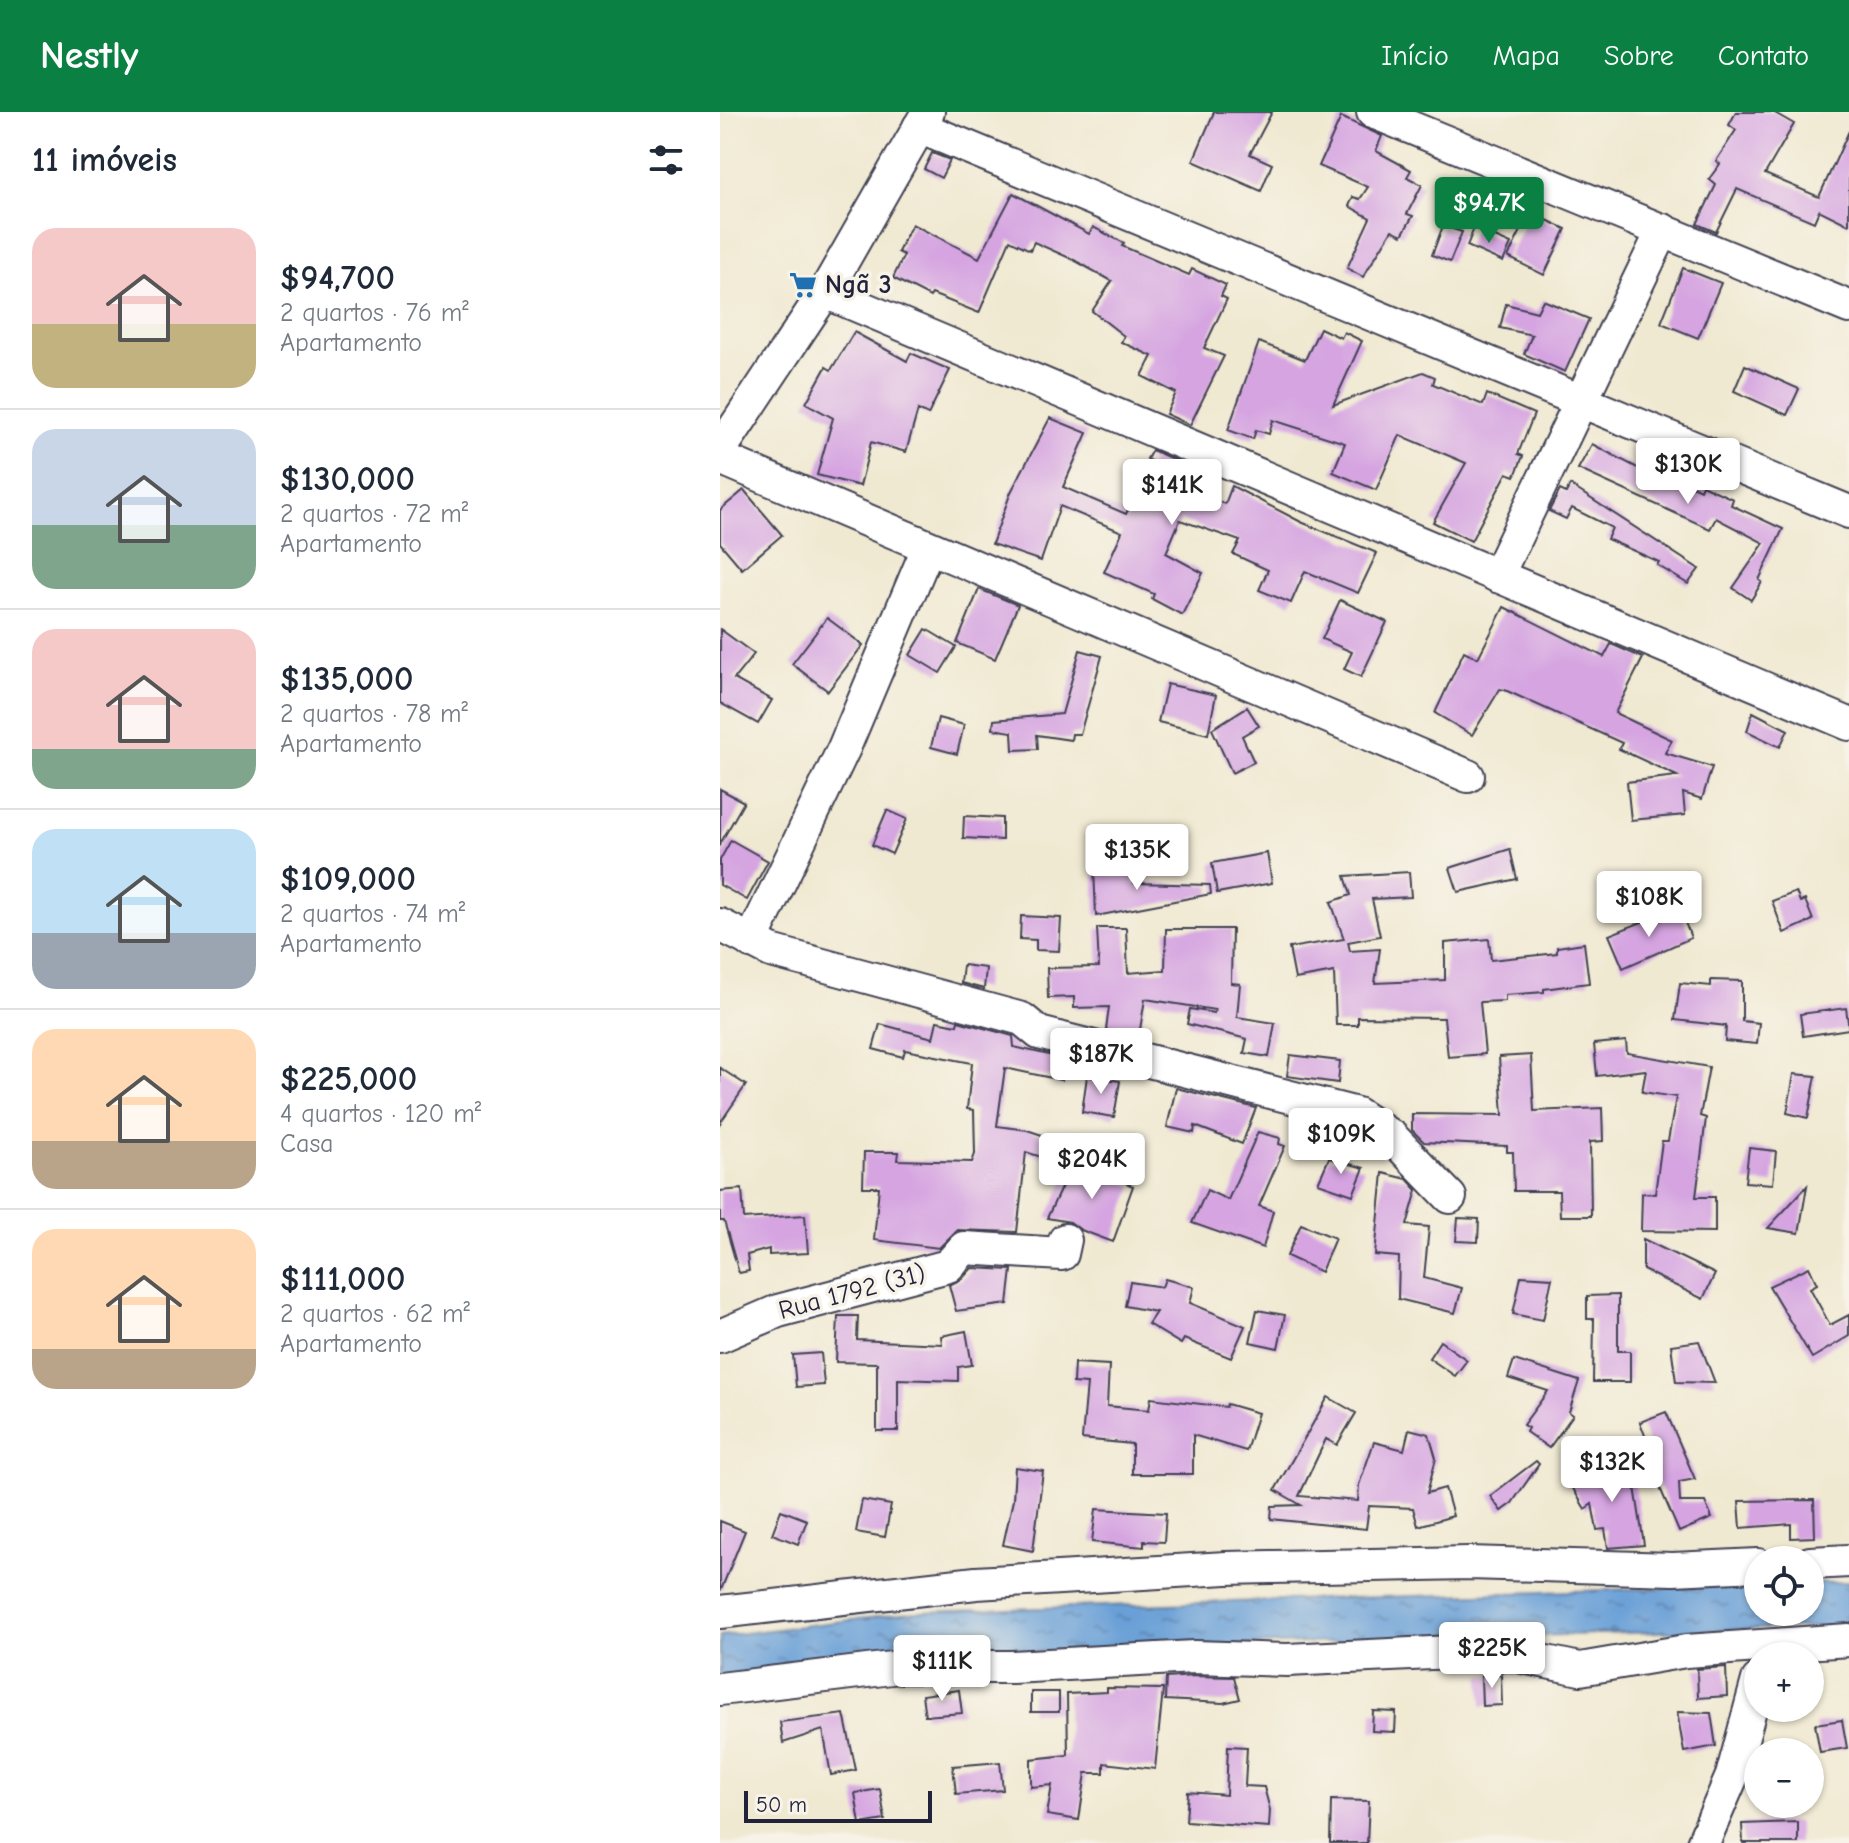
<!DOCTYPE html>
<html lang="pt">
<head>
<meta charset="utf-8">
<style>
  body { margin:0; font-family:"Comic Neue",sans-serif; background:#f6f6f7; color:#1f2937; height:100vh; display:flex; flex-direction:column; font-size:30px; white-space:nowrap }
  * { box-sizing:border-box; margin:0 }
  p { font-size:26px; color:#747a83 }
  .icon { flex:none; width:44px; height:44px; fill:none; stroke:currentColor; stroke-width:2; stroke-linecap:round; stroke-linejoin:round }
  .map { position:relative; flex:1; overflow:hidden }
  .panel { display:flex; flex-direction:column; background:#fff; width:720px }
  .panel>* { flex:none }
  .tools { position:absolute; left:1024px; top:1434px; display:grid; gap:16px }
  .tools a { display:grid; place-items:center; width:80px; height:80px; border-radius:50%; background:#fff; box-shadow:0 2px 6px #0004; font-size:40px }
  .scale { position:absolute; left:24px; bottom:20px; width:188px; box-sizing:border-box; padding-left:8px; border:4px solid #22223b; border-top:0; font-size:22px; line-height:28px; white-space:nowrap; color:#22223b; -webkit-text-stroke:6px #f7f3e8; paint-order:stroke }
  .price { position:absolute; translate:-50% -68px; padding:0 18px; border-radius:8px; background:#fff; color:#222; font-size:26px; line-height:52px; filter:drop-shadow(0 2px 4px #0008) }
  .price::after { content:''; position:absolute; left:50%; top:48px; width:24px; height:18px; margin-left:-12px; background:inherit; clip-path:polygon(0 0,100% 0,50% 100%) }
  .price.current { background:#0b8043; color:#fff }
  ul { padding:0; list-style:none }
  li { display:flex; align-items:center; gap:24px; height:200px; padding:0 32px }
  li+li { border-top:2px solid #e0e1e3 }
  li span { display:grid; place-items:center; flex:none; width:224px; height:160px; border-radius:24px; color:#555 }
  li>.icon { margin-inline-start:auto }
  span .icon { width:96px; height:96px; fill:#fffc; stroke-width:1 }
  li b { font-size:34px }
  h2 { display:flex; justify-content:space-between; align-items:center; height:96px; padding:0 32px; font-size:34px }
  header { display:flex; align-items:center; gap:48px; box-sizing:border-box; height:112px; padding:0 40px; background:#0b8043; color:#fff }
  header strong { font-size:38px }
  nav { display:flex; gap:44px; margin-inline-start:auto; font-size:28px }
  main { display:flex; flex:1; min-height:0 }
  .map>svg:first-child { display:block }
</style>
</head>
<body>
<header>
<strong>Nestly</strong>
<nav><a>Início</a><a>Mapa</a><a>Sobre</a><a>Contato</a></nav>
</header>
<main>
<section class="panel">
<h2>11 imóveis<svg class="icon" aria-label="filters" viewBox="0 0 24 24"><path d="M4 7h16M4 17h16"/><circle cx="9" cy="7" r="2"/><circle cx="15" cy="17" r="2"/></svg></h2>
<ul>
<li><span style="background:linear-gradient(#f6c9c9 60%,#c2b280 0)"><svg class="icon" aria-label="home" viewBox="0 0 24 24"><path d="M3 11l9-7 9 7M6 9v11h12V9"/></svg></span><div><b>$94,700</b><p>2 quartos · 76 m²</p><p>Apartamento</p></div></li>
<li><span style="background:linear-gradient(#c9d6e8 60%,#7fa58c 0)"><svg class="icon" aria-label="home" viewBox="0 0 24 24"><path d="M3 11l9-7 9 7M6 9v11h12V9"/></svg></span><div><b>$130,000</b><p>2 quartos · 72 m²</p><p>Apartamento</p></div></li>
<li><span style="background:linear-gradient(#f6c9c9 75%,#7fa58c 0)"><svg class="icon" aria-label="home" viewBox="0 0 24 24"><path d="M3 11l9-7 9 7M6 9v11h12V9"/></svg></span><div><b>$135,000</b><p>2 quartos · 78 m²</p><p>Apartamento</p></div></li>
<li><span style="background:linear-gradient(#bfe0f5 65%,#9aa5b1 0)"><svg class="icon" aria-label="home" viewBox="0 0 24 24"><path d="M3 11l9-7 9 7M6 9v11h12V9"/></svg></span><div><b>$109,000</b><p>2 quartos · 74 m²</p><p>Apartamento</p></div></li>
<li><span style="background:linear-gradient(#ffd9b3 70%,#b9a48a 0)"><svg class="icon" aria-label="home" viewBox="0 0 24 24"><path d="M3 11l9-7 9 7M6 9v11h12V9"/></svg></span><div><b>$225,000</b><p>4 quartos · 120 m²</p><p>Casa</p></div></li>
<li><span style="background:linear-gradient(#ffd9b3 75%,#b9a48a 0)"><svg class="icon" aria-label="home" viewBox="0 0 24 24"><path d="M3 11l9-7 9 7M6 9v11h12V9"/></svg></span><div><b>$111,000</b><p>2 quartos · 62 m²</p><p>Apartamento</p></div></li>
</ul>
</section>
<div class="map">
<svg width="1129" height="1731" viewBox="0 0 1129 1731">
  <defs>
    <pattern id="water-ripples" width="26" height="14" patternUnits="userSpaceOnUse" patternTransform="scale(2)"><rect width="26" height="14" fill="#6ba0d7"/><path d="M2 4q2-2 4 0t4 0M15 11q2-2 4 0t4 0" fill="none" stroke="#5882b0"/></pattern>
  </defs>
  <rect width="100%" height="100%" fill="#f7f3e8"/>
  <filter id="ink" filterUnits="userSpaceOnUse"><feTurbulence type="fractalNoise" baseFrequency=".0125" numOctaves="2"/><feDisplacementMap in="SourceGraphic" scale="16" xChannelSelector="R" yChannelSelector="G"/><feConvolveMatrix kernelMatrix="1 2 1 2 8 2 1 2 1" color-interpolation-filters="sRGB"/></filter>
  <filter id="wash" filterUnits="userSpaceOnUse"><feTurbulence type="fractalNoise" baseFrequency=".006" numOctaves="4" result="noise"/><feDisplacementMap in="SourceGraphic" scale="32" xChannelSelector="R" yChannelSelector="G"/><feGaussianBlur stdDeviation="1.8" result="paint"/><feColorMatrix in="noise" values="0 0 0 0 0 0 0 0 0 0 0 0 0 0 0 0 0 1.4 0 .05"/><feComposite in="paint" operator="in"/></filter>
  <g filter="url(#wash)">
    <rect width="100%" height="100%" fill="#f0e9d2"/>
    <!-- water -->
    <polygon fill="url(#water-ripples)" stroke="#466189" stroke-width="2" points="1129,1470 1129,1514 179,1544 0,1568 0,1524 197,1500 1038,1473 1038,1500 1090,1500 1090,1471"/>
    <g id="blocks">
      <!-- building -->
      <g fill="#d5a4e1">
        <polygon points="494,0 552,0 530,42 552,52 541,79 473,49"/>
        <polygon points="1016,0 1053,0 1074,12 1045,62 1099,85 1129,19 1129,113 1099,98 1094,110 1017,77 996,120 977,112 996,73 989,67 1000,52 996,49 1016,18 1009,13"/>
        <polygon points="621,5 662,24 656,39 691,58 687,65 702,73 687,102 693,104 682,123 672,118 643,165 627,156 650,106 629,94 633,85 640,87 648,75 599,54"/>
        <polygon points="212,41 230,48 221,66 204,57"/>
        <polygon points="293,81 369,122 373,115 404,131 402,134 469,163 472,157 506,173 501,184 507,187 484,236 504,244 470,313 446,302 456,281 422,264 432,244 401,230 404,224 372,199 392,169 354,148 314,130 310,138 290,128 259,201 212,182 210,185 173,166 184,143 178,140 192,112 259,146"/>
        <polygon points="810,100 846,117 824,163 788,145"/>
        <polygon points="723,114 742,120 730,150 712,143"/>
        <polygon points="754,116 791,132 783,150 747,134"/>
        <polygon points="963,156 1001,171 978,226 941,211"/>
        <polygon points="823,188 869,207 845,260 804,242 812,223 780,216 786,192 817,200"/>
        <polygon points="600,216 621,226 624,220 642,229 613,293 703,260 715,265 713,272 763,293 767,282 814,302 798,342 803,344 795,364 787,361 751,429 713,410 746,351 680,323 656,378 613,360 625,331 553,308 549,322 536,318 533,327 508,318 539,230 585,248"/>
        <polygon points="134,220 187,249 191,241 230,258 208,303 198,298 186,340 151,330 140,374 97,363 113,306 86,291 106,255 111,258"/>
        <polygon points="1025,253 1079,277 1067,303 1014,279"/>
        <polygon points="330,306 367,321 343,375 406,402 432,350 427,347 432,338 471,355 462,377 505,392 512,374 581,410 657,441 638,481 585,459 571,491 539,478 548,458 513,442 520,429 460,408 446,441 483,461 462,503 432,487 434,482 384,460 402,420 340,394 321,449 272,432 291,380"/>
        <polygon points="872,332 925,360 929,353 980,378 982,373 1013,387 1011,393 1063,417 1039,468 1042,470 1031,488 1013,476 1044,431 996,406 990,417 858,357"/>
        <polygon points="850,373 979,457 968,472 937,453 939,450 887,427 892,416 852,396 846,407 829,399 840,378 846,381"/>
        <polygon points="24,378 62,423 22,457 0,431 0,398"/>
        <polygon points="259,477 298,493 275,547 237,531"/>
        <polygon points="620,488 667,510 641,565 624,557 632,540 602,527"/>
        <polygon points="784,495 884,545 891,532 923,546 895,601 952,628 945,641 992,655 982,687 963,681 965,703 911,708 907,670 957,664 899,637 902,631 785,578 780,577 752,623 715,601 744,539 758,546"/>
        <polygon points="107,506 143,533 108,579 72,552"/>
        <polygon points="0,517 34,542 14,567 52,588 38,612 0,591"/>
        <polygon points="206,517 236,535 220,561 190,543"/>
        <polygon points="360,538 382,544 360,622 352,622 351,628 317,623 318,637 293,638 292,620 273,617 274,608 342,602"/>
        <polygon points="447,572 496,583 488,622 438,610"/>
        <polygon points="527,595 539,614 522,624 534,650 512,661 492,617"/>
        <polygon points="1033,600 1068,618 1060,635 1027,619"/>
        <polygon points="218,606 244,613 237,642 211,635"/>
        <polygon points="0,677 24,690 0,732"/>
        <polygon points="167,698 187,707 172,742 152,733"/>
        <polygon points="244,704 282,706 282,728 243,726"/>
        <polygon points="11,728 48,749 27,788 0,773 0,748"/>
        <polygon points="790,737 797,767 738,780 730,756"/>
        <polygon points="547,741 552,771 497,781 492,751"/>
        <polygon points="374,756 415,759 414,771 490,773 491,782 376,804"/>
        <polygon points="689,760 691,785 652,787 660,824 628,830 630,839 660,837 655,871 725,868 725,831 769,827 771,848 837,841 837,835 864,831 869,871 824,877 824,880 785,883 785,889 760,890 765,942 728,945 724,906 638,905 638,913 616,913 614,860 575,867 569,836 624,827 611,790 631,783 625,764"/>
        <polygon points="1076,780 1080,790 1085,788 1093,808 1064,821 1052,789"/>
        <polygon points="961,800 971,826 903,856 889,823 927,808 929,813"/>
        <polygon points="301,804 341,806 339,839 316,838 316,828 300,827"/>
        <polygon points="377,816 406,816 408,861 445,858 446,817 512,817 511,871 520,872 517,905 555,911 549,945 524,941 527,927 467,912 470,897 494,901 495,898 425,887 419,924 386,918 389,895 354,896 354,885 328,886 327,856 379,855"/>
        <polygon points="243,853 266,856 264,877 241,871"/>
        <polygon points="991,868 1022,869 1022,909 1039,911 1037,932 1005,929 1006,914 955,908 960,871 991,874"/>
        <polygon points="1126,896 1129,917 1083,924 1080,902"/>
        <polygon points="217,909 237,913 238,909 293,924 294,935 346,947 341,968 285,956 277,1014 307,1018 346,1031 340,1051 306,1040 297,1120 237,1118 219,1136 154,1128 159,1075 143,1075 144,1040 179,1040 178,1048 252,1050 255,1042 254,998 247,997 252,951 185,938 183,945 153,937 160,912 213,926"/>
        <polygon points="906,929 907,941 989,955 980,1004 986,1006 976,1085 995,1085 995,1120 921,1119 922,1081 935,1082 942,1029 948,1029 956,985 922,980 926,958 877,964 874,932"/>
        <polygon points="570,943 620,949 618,971 567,964"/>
        <polygon points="811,943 814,999 882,996 883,1029 870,1030 871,1104 840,1104 839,1079 794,1079 793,1040 787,1040 787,1034 704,1030 692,1018 692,1002 783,1003 779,945"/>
        <polygon points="0,956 26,973 0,1011"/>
        <polygon points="1074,962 1096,964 1088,1006 1067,1001"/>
        <polygon points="367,964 400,969 394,1005 362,1000"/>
        <polygon points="456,976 536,996 522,1032 475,1014 474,1021 447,1015"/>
        <polygon points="605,1013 629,1020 629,1028 602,1021"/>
        <polygon points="538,1020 560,1026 559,1032 565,1034 539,1094 553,1099 543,1136 472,1111 487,1078 508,1088"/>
        <polygon points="1029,1036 1056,1039 1053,1072 1025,1070"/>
        <polygon points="609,1046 644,1056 633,1083 598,1071"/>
        <polygon points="354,1048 413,1074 393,1130 361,1118 350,1110 327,1106"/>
        <polygon points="663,1061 687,1067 697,1078 687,1113 709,1115 704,1166 742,1176 735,1201 678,1187 679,1145 655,1143"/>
        <polygon points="1087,1074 1079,1121 1048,1116"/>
        <polygon points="22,1077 24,1107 85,1103 88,1141 49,1143 49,1137 27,1143 29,1159 19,1161 4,1109 0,1109 0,1079"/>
        <polygon points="738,1106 759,1107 758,1130 736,1129"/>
        <polygon points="581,1112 615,1126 601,1160 567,1144"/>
        <polygon points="923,1127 995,1162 983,1187 923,1158"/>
        <polygon points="1089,1155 1097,1172 1090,1176 1110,1213 1129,1203 1129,1224 1092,1246 1049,1174"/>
        <polygon points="252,1156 292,1158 288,1192 236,1199 229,1173 242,1167"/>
        <polygon points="801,1164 832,1166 823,1208 793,1202"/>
        <polygon points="445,1167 474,1175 470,1191 525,1214 511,1246 464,1227 461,1232 428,1212 436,1200 405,1194 410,1170 442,1175"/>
        <polygon points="898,1183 898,1239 910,1239 910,1270 873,1270 874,1207 867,1207 867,1184"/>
        <polygon points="537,1198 565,1203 558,1236 530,1230"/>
        <polygon points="118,1204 138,1204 137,1228 222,1232 221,1224 246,1219 252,1253 238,1255 238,1269 178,1267 178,1319 157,1319 157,1251 116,1250"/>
        <polygon points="720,1229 747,1248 735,1264 709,1246"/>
        <polygon points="979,1229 995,1271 956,1270 951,1233"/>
        <polygon points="101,1241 104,1273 76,1275 73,1243"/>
        <polygon points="794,1248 859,1269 849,1300 853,1303 829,1336 806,1320 808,1316 803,1313 828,1279 788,1266"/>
        <polygon points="354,1251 389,1253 387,1294 429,1298 431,1286 506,1295 507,1292 538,1301 526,1339 473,1323 473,1362 412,1362 412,1332 362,1327 367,1272 353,1271"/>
        <polygon points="608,1285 636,1301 617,1333 606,1327 579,1384 638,1389 639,1373 654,1330 684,1338 689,1317 709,1322 716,1346 707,1381 725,1376 733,1404 698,1414 693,1396 649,1394 646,1417 551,1407 552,1394 581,1393 555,1378"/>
        <polygon points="946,1300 975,1367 959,1370 960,1390 985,1390 992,1406 959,1420 928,1348 933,1345 920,1310"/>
        <polygon points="816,1349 819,1352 792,1391 781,1399 770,1384"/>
        <polygon points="893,1350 898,1361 912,1355 924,1433 888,1436 885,1417 877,1418 872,1392 865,1397 848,1368"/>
        <polygon points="295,1355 323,1359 313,1439 283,1433 293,1388"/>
        <polygon points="142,1388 171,1393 165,1425 136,1420"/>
        <polygon points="1094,1388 1095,1425 1071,1426 1071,1412 1021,1416 1019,1389"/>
        <polygon points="376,1397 446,1401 444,1430 424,1429 424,1435 372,1430"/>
        <polygon points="61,1398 87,1408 78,1432 52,1422"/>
        <polygon points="0,1409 25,1419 1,1478 0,1478"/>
        <polygon points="1006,1555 1007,1584 978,1586 977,1557"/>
        <polygon points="781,1563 782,1593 762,1594 761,1564"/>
        <polygon points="474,1564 514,1565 520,1587 503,1591 445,1588 446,1566"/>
        <polygon points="387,1576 443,1577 435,1657 384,1651 384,1661 366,1661 359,1708 327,1703 332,1673 311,1675 311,1647 348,1643 347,1582 387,1580"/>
        <polygon points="239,1578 242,1601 205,1604 202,1583"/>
        <rect x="311" y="1580" width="28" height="20"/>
        <polygon points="653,1599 676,1600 675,1620 652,1619"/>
        <polygon points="957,1600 991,1601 996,1634 964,1640"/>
        <polygon points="124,1602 136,1658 111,1663 103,1618 63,1631 60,1610"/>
        <polygon points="1122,1608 1127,1636 1100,1640 1095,1612"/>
        <polygon points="508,1634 527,1635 525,1674 544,1675 550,1698 549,1715 466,1709 468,1680 506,1683"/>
        <polygon points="280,1650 283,1678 236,1682 233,1654"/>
        <polygon points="160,1677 165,1708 140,1712 135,1681"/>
        <polygon points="611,1688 649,1689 647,1731 610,1731"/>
        <polygon points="1078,1710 1078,1731 1023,1731 1022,1712"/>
      </g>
    </g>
  </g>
  <g filter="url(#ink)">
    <use href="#blocks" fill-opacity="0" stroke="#414052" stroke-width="2"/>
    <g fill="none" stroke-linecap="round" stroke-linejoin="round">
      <!-- minor casing -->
      <g stroke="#414052" stroke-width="36">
        <g id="minor">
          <polyline points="653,0 1129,195"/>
          <polyline points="199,15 1129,400"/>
          <polyline points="105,180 1129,612"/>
          <polyline points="0,338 105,180 208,0"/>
          <polyline points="0,346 748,664"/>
          <polyline points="777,464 943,118"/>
          <polyline points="0,813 51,839 302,907 319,921 637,1002 672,1025 730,1085"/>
          <polyline points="31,830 124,636 208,436"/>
          <polyline points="0,1224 58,1199 228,1154 244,1136 342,1142 345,1128"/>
          <polyline points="1090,1451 1129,1449"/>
          <polyline points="0,1500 256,1471 506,1456 749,1451 953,1457 1038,1453"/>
          <polyline points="0,1577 180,1555 292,1555 474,1545 567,1548 732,1540 793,1543 860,1557 966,1539 1129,1528"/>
          <polyline points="983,1731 1012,1664 1038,1568"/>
        </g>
      </g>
      <!-- minor -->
      <use href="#minor" stroke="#fff" stroke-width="32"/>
    </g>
  </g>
  <!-- icons -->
  <defs>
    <g id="supermarket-bare" transform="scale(2.16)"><path d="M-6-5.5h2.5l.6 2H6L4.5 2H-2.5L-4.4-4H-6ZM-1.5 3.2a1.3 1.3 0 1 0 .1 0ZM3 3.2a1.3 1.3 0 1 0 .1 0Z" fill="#1f6fb2" stroke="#f7f3e8" stroke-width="2.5" paint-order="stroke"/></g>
  </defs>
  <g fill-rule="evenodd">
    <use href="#supermarket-bare" x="83" y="173"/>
  </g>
  <g text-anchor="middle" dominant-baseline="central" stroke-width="7" stroke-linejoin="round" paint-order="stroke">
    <!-- poi labels -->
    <g font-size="26" font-weight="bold" fill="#22223b" stroke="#f7f3e8" text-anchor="start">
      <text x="105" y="173">Ngã 3</text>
    </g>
    <!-- street labels -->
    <g font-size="26" fill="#22223b" stroke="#f7f3e8">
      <text transform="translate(132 1180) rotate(-15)">Rua 1792 (31)</text>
    </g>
  </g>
</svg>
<div class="tools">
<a><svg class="icon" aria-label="locate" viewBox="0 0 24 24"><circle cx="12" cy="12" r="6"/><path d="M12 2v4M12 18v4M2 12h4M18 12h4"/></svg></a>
<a>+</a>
<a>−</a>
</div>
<div class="scale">50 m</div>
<b class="price current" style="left:769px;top:133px">$94.7K</b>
<b class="price" style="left:968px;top:394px">$130K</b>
<b class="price" style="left:452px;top:415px">$141K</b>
<b class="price" style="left:417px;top:780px">$135K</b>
<b class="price" style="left:929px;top:827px">$108K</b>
<b class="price" style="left:381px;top:984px">$187K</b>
<b class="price" style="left:621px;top:1064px">$109K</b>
<b class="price" style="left:372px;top:1089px">$204K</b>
<b class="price" style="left:892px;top:1392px">$132K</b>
<b class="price" style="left:772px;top:1578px">$225K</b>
<b class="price" style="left:222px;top:1591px">$111K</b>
</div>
</main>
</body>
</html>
